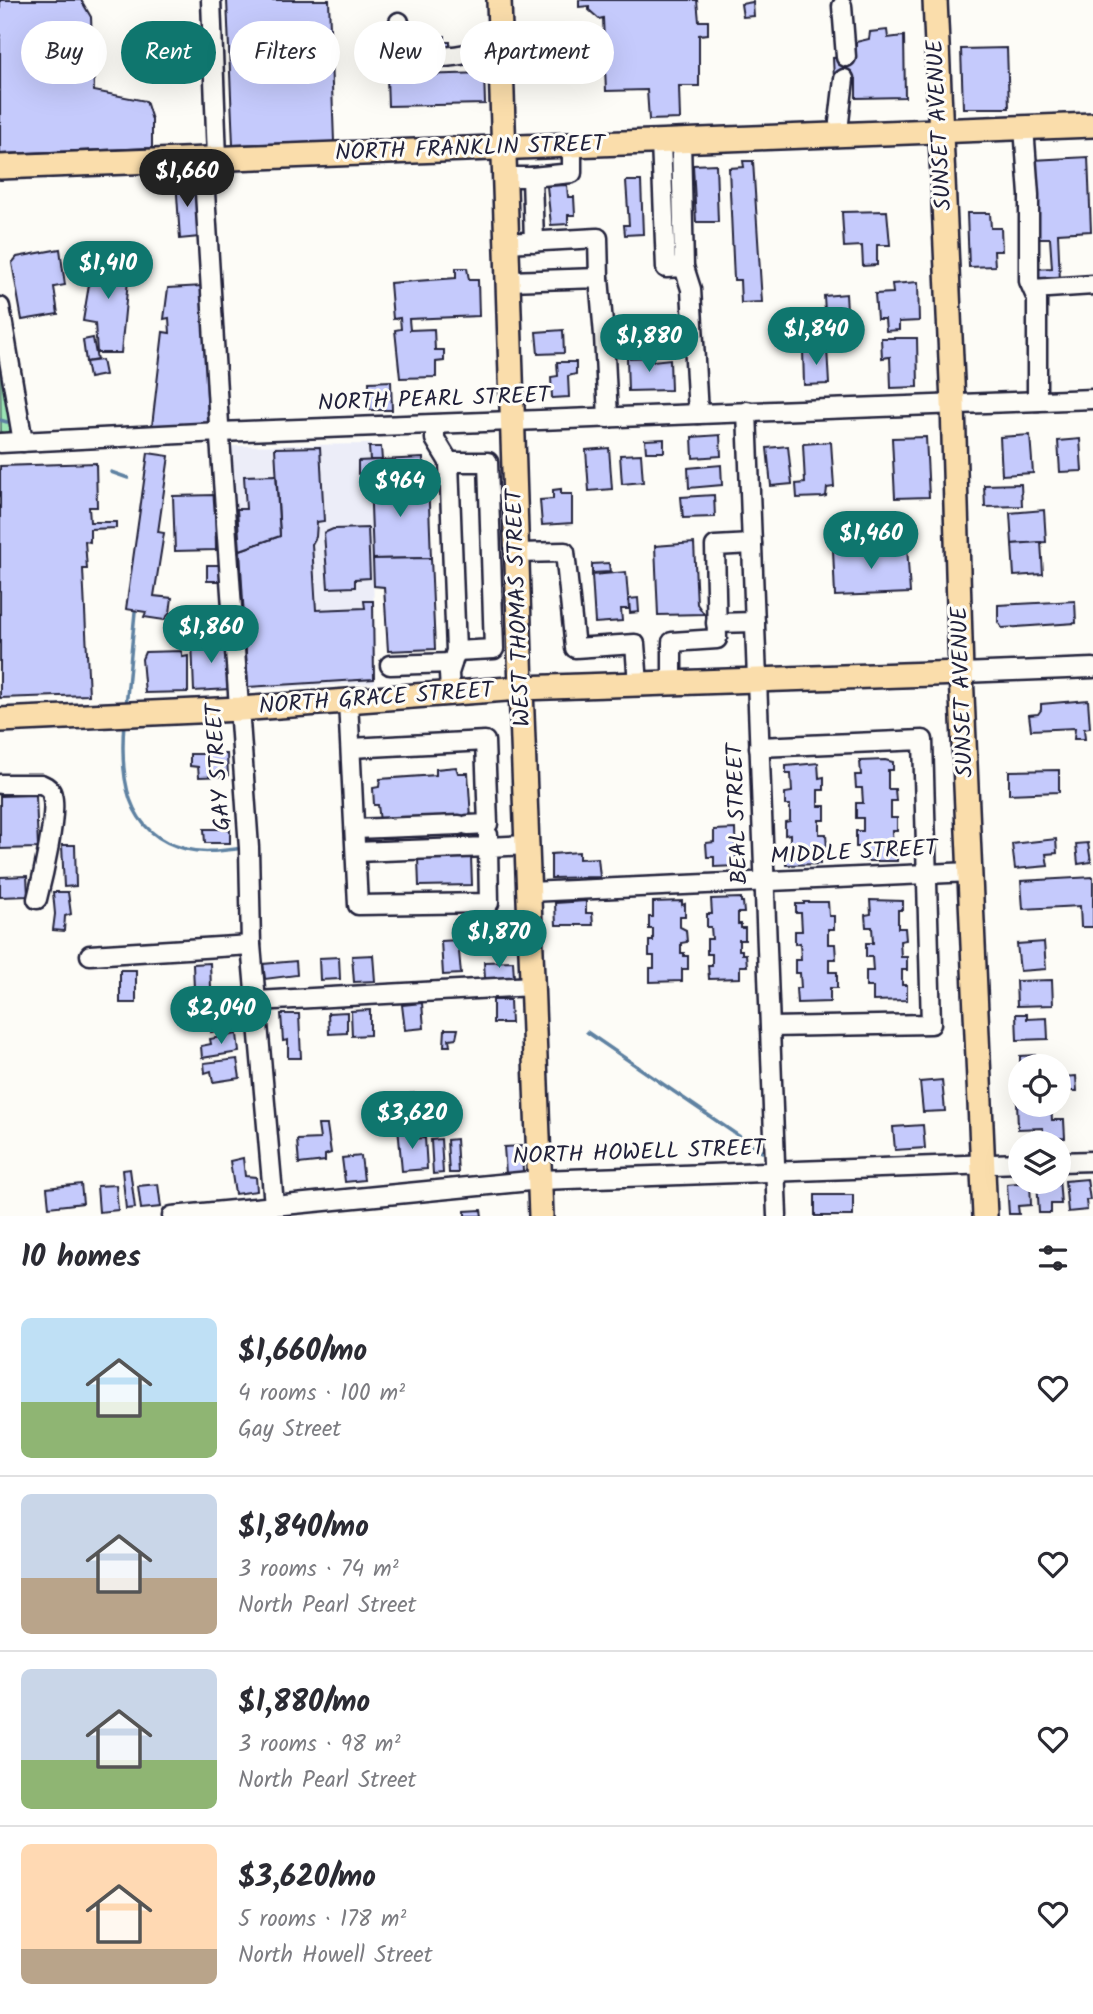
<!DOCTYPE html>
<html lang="en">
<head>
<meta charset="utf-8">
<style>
  body { margin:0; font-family:Kalam,sans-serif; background:#f7f7f7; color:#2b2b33; height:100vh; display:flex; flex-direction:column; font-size:26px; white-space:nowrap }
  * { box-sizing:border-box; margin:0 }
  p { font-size:23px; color:#7c7c81 }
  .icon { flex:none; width:38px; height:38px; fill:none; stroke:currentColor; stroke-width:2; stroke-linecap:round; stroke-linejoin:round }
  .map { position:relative; height:1216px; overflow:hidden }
  .details { display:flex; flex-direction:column; background:#fff; flex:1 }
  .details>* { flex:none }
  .hud { position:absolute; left:21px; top:21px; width:700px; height:63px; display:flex; gap:14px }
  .buttons { position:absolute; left:1008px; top:1054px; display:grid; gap:14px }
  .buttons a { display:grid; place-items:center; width:63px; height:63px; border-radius:50%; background:#fff; box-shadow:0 7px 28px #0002; font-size:35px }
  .price { position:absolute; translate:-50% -60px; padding:0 16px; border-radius:24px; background:#0f766e; color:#fff; font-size:23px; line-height:46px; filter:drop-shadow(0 2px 4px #0008) }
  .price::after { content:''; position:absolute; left:50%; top:42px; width:21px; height:16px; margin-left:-10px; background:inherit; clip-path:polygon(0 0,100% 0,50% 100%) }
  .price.active { background:#222; color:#fff }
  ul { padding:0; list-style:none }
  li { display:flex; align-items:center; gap:21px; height:175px; padding:0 21px }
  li+li { border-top:2px solid #e1e1e2 }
  li span { display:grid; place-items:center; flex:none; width:196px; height:140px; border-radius:10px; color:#555 }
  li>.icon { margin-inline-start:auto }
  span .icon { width:84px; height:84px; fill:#fffc; stroke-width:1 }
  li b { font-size:30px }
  h2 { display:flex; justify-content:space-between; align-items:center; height:84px; padding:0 21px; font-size:30px }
  .pill { padding:0 24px; border-radius:32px; background:#fff; box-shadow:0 7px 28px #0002; font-size:24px; line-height:63px }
  .pill.active { background:#0f766e; color:#fff }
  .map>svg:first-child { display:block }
</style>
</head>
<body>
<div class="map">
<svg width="1093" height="1216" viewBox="0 0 1093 1216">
  <rect width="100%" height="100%" fill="#fdfcf7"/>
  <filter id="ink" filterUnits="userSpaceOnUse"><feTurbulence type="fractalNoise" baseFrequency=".0143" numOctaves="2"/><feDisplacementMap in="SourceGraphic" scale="14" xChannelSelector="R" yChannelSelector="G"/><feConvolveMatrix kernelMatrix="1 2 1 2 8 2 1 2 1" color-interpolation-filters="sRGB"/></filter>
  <g filter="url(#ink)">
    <!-- built -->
    <polygon fill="#ecedf8" points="371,444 375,683 246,690 230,446"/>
    <!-- green -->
    <polygon fill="#9be5b4" stroke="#5e8478" stroke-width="2" points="0,352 12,425 9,433 1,436"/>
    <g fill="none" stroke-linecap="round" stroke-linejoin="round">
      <!-- stream -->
      <g stroke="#5f82a2" stroke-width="3.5">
        <polyline points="0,420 7,422"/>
        <polyline points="111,472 128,478"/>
        <polyline points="126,707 135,612"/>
        <path d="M124,722c-4,53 0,112 62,127 19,5 39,1 59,-1"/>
        <polyline points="587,1032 762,1152"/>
      </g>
    </g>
    <!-- building -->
    <g fill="#c5cafc" stroke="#22223b" stroke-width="2">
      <polygon points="0,0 81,0 91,17 94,91 146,101 152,120 152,148 0,154"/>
      <polygon points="227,0 329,0 334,142 233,145"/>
      <polygon points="579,0 697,0 699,21 708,21 708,34 699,35 699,86 679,86 680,119 649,120 647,90 606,91 603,18 599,19 589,10 589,6 579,7"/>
      <polygon points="753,2 754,16 743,17 741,4"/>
      <polygon points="887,30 888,38 904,36 905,97 856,98 856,79 834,79 833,58 856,56 856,42 869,39 870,32"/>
      <polygon points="445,36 445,42 450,42 450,53 433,54 432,37"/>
      <polygon points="1007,48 1009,108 963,108 961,49"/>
      <polygon points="484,73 485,104 388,106 387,76"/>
      <polygon points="1088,157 1091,231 1058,233 1060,281 1036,282 1035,269 1052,268 1050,238 1037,238 1033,160"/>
      <polygon points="743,161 753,161 762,302 741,303 740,280 734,280 729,168 744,167"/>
      <polygon points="716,164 718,222 696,222 693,165"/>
      <polygon points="194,179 199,237 180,239 176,180"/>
      <polygon points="626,181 641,181 643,234 625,235 624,225 629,225"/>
      <polygon points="567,185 568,197 574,197 575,215 568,215 568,224 551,225 547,186"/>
      <polygon points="887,211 890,245 877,245 877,265 863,266 862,246 844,247 842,212"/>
      <polygon points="967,213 990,213 991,228 1001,228 1002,251 994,251 995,266 969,267"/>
      <polygon points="60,249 65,285 54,287 58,314 22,320 12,263 17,257"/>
      <polygon points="94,254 130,259 121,353 97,353 95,323 83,321"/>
      <polygon points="456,268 467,268 469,280 478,280 479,316 409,319 410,330 434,329 435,350 444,350 444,361 436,362 436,377 400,378 395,330 401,329 400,318 393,319 390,283 456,278"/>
      <polygon points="918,282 919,321 899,322 899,330 886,331 885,319 877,319 875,294 893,293 892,284"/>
      <polygon points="203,286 208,423 152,426 163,332 170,333 169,318 164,319 168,288"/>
      <polygon points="846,294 847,310 825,312 824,296"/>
      <polygon points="674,324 675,338 664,339 662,325"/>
      <polygon points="563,330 564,353 538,354 536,332"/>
      <polygon points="93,338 97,360 86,362 83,340"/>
      <polygon points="881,338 917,338 918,387 891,388 890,357 882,358"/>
      <polygon points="827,348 829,384 804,385 803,349"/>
      <polygon points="652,357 653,361 670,359 671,390 628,391 627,358"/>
      <polygon points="102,360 105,375 89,378 86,362"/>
      <polygon points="557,362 576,362 576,374 568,376 569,397 552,398 551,377 558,376"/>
      <polygon points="391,381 392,410 370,410 369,382"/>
      <polygon points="720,435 721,456 693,458 692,437"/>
      <polygon points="1030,435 1033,473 1002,475 1000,437"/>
      <polygon points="926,437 929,497 895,498 892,438"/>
      <polygon points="664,439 664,452 646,452 645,440"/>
      <polygon points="1080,439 1082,471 1060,472 1058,441"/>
      <polygon points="831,442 834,487 827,488 826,496 823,497 797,498 796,484 805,483 803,444"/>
      <polygon points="788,446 792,484 771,486 767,448"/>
      <polygon points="320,447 324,521 317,522 316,537 312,544 316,610 365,608 364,601 373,601 374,679 248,687 240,550 280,536 275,448"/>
      <polygon points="369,447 381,447 382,460 370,460"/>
      <polygon points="609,448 612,489 589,491 586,450"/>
      <polygon points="148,453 169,456 158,532 164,533 154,596 172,598 170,613 164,620 144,617 146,612 126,609"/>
      <polygon points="641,454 643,482 622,484 620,455"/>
      <polygon points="423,458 424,478 370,479 369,476 358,474 358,461"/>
      <polygon points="96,463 97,507 89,507 90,522 116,522 116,528 90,529 90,542 85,541 87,569 83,569 89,695 0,698 0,466"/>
      <polygon points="721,465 722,485 689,488 688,468"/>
      <polygon points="276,475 280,536 240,550 237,509 246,509 244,476"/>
      <polygon points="428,478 431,558 373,559 370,479"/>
      <polygon points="1021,484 1022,506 985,507 984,485"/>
      <polygon points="561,489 561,494 572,494 572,523 542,525 540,500 553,499 553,490"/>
      <polygon points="215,495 216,550 175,551 173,496"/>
      <polygon points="714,495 715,517 683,518 681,497"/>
      <polygon points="1044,510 1046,542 1012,544 1010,513"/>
      <polygon points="368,528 370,578 355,579 355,587 328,588 324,533 333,529"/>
      <polygon points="1041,542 1043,574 1014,576 1012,544"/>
      <polygon points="694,543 697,604 704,614 658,615 655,546"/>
      <polygon points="907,546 910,593 835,596 833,549"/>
      <polygon points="431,558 435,649 388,651 384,587 374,586 373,559"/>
      <polygon points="609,563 610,572 592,573 592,564"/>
      <polygon points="207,565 221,565 222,581 207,581"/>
      <polygon points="626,572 629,609 621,609 622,621 595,623 592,575"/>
      <polygon points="638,598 639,612 630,613 629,599"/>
      <polygon points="1075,601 1076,623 1002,628 998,622 998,605"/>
      <polygon points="228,640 230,689 194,691 192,641"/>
      <polygon points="181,651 183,657 188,656 188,692 145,693 142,659 145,652"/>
      <polygon points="1088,700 1090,728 1084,729 1085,739 1074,739 1075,728 1031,730 1029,715 1038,714 1041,710 1041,704"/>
      <polygon points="190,754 227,754 228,776 199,777 198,767 190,766"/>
      <polygon points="885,760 893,762 893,770 888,770 888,789 895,789 896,801 891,801 891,818 897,818 897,831 892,831 893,846 897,846 897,861 864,861 863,847 856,847 856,831 863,831 863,818 856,818 856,803 863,803 862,788 856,788 855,775 861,775 860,761"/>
      <polygon points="818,763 819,778 824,777 824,790 818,790 818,806 825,806 825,820 819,820 819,834 826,834 827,850 820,850 820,864 786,865 786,850 790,850 790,834 785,835 785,822 790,821 790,805 785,805 785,793 792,792 791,774 786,774 786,766"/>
      <polygon points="456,767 458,773 468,773 471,818 468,818 469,836 459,836 458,816 380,821 378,805 374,805 373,788 379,787 380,779 436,775 436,769"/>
      <polygon points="1059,770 1059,792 1009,794 1009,771"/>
      <polygon points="36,795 38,848 0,849 0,796"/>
      <polygon points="204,829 230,829 230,843 205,843"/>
      <polygon points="735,829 736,866 714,867 714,857 707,857 706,843 714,842 714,830"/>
      <polygon points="1056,839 1057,853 1046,854 1048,866 1015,869 1012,844"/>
      <polygon points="1088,843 1091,862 1078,864 1076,844"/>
      <polygon points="62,845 75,845 76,886 64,887"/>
      <polygon points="579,852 579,859 598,858 600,877 551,878 551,854"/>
      <polygon points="471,856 472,885 419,886 418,858"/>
      <polygon points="27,876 28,896 0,897 0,877"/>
      <polygon points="1093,877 1093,927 1081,927 1080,906 1023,909 1021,881"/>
      <polygon points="53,892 68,892 71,914 65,916 64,931 53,930 55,914"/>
      <polygon points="741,898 741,902 743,902 744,913 738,913 738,924 741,924 741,928 745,928 745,940 739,940 739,950 742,950 742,954 746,954 747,966 740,966 740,978 709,979 708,965 712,965 712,954 707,954 707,939 712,939 711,927 707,927 707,914 712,914 711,899"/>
      <polygon points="870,900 903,901 903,910 898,910 898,928 905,928 906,940 900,941 901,957 907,957 907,970 902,970 902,985 907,985 907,1000 873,1001 873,987 866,987 866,971 873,971 872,957 866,957 866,943 873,943 872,927 866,927 865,915 871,914"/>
      <polygon points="586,901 586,913 592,913 593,925 556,925 555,903"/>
      <polygon points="682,901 682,905 685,904 685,916 680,916 680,927 686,930 687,942 681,943 681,953 684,953 684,956 688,956 688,969 682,969 682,981 650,982 650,968 654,968 654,956 649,956 649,941 653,941 653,929 649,929 649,917 653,917 653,902"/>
      <polygon points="804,902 828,902 829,916 834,916 834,929 828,929 828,944 835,944 836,959 829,959 829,972 837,972 837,988 830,988 830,1002 797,1003 796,988 801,988 800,973 795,973 795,960 801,960 800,943 795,944 795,931 802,931 801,913 796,913 796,904 804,904"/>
      <polygon points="458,940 461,974 443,975 441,941"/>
      <polygon points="1044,942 1046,969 1020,971 1017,944"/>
      <polygon points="373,955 375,981 354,982 352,956"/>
      <polygon points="339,957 340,979 320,980 319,958"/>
      <polygon points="296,961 297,975 265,979 263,964"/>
      <polygon points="513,961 514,978 485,979 484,962"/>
      <polygon points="210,963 211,988 194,989 193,964"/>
      <rect x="120" y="970" width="16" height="33"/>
      <polygon points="1052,980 1053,1005 1017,1006 1016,981"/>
      <polygon points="229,994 231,1009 203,1011 202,997"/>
      <polygon points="493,1000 510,1000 511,1023 493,1023"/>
      <polygon points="422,1003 424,1028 405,1030 402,1005"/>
      <polygon points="370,1010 370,1035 352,1036 351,1011"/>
      <polygon points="233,1012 236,1028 211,1032 209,1016"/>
      <polygon points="347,1012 347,1033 329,1034 328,1013"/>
      <polygon points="281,1014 299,1014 301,1058 288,1058 288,1040 283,1041"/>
      <polygon points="1016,1014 1027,1014 1027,1019 1047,1018 1048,1039 1017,1040"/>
      <polygon points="445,1029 458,1029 456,1038 449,1039 450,1046 444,1046"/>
      <polygon points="237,1034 239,1052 202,1058 201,1046 211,1044 210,1039"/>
      <polygon points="1036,1055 1036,1061 1045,1061 1045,1066 1020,1066 1020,1080 1020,1056"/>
      <polygon points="237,1059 240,1078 213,1082 211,1071 205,1073 204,1063"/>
      <polygon points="1076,1076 1077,1091 1062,1091 1062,1077"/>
      <polygon points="942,1080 945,1111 923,1112 920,1082"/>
      <polygon points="415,1093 416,1096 421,1096 423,1109 400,1113 397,1096"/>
      <polygon points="1017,1101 1020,1101 1020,1104 1051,1104 1052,1120 1064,1120 1065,1138 1043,1139 1043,1128 1018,1129"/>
      <polygon points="318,1125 327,1125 331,1153 325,1155 325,1161 299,1164 297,1140 320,1139"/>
      <polygon points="923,1125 925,1148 895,1150 893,1127"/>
      <polygon points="407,1126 409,1139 425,1138 427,1169 402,1171 398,1127"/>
      <polygon points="441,1139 443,1173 433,1174 431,1140"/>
      <polygon points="456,1139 458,1173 449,1173 447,1140"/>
      <polygon points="522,1146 523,1173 506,1174 504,1147"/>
      <polygon points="361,1156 364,1180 345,1182 342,1158"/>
      <polygon points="243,1158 245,1176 256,1177 257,1191 235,1194 230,1161"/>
      <polygon points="130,1169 135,1208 126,1209 122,1170"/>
      <polygon points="1059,1178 1061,1204 1051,1204 1051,1213 1039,1213 1037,1181 1059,1181"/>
      <polygon points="1087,1179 1090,1200 1086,1200 1087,1210 1068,1212 1065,1181"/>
      <polygon points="1030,1182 1031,1205 1018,1206 1019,1214 1009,1214 1007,1184"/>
      <polygon points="81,1184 83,1203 49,1207 47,1188"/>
      <polygon points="158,1184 161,1207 141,1209 138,1186"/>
      <polygon points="116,1185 118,1210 99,1212 97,1186"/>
      <rect x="815" y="1195" width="38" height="21"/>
      <polygon points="481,1210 482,1216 465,1216 465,1211"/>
    </g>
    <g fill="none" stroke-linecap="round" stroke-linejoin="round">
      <!-- minor casing -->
      <g stroke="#22223b" stroke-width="23">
        <g id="minor">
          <polyline points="211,0 217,158"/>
          <polyline points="842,6 846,57"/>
          <path d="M399,22c1,7 1,16 6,22 16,19 49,13 70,8"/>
          <polyline points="1024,127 1029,195 1029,281 1037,299 1037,401"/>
          <polyline points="840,135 839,122 844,79"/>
          <polyline points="681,141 684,267 691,289 698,414"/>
          <polyline points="661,142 666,268 684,267"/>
          <polyline points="203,159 219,424 249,848 251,945 274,1205"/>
          <polyline points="505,177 532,177 534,242"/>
          <polyline points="532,177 572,173 572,145"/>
          <polyline points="507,243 598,238 599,278"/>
          <polyline points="509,281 599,278 604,335 608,418"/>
          <polyline points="1033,289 1093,285"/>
          <polyline points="0,307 23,442"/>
          <polyline points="747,411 777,1216"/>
          <polyline points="435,425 435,439 449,462 456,651 449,673 450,693"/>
          <polyline points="0,443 220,432 1093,399"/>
          <polyline points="449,462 488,462 494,649 456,651"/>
          <polyline points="517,553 565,552 575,648 635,644 638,684"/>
          <polyline points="716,623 755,622"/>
          <polyline points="390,665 452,663"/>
          <polyline points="961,673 1093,668"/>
          <polyline points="672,683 672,642 717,639 715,546 752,544"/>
          <polyline points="348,701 358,905 489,903 488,847 527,845"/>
          <polyline points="759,747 923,740 931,1024 770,1027"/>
          <polyline points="351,748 485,741 488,824 468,825"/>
          <path d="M0,784h41c5,2 10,5 11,11 6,17 -10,85 -15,104"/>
          <polyline points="355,829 459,825"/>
          <polyline points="356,852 488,847 488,835"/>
          <polyline points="529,892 971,872"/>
          <polyline points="90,955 251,945"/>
          <polyline points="257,1001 532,986"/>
          <polyline points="1059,1162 1093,1161"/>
          <polyline points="172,1216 540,1180 1020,1163"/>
        </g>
      </g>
      <!-- major casing -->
      <g stroke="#22223b" stroke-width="28">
        <g id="major">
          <polyline points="499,0 521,688 541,1216"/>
          <polyline points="935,0 953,404 961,673 985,1216"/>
          <polyline points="0,167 1093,125"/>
          <polyline points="0,720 240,709 521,688 961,673"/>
        </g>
      </g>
      <!-- minor -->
      <use href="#minor" stroke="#fdfcf7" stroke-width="18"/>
      <!-- major -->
      <use href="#major" stroke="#faddab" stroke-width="23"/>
    </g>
  </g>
  <g text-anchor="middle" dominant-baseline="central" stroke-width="6" stroke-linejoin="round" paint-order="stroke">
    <!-- street labels -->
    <g font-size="23" fill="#22223b" stroke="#fdfcf7">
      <text transform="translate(940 125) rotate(-93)">SUNSET AVENUE</text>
      <text transform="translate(470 149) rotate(-2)">NORTH FRANKLIN STREET</text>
      <text transform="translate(434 400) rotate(-2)">NORTH PEARL STREET</text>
      <text transform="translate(519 608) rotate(-92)">WEST THOMAS STREET</text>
      <text transform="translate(963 692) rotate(-92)">SUNSET AVENUE</text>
      <text transform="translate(376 699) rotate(-4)">NORTH GRACE STREET</text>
      <text transform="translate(219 767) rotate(-94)">GAY STREET</text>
      <text transform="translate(738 814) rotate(-92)">BEAL STREET</text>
      <text transform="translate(854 853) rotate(-3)">MIDDLE STREET</text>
      <text transform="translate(639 1153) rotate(-2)">NORTH HOWELL STREET</text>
    </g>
  </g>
</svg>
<div class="buttons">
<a><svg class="icon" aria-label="locate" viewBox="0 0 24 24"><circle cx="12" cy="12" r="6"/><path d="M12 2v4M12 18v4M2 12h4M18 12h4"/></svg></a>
<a><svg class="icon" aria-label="layers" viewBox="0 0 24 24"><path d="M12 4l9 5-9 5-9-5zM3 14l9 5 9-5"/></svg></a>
</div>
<b class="price active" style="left:187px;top:209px">$1,660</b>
<b class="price" style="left:108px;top:301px">$1,410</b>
<b class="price" style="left:816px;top:367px">$1,840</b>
<b class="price" style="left:649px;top:374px">$1,880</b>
<b class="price" style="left:400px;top:519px">$964</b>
<b class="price" style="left:871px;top:571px">$1,460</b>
<b class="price" style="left:211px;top:665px">$1,860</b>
<b class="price" style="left:499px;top:970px">$1,870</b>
<b class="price" style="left:221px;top:1046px">$2,040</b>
<b class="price" style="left:412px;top:1151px">$3,620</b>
<div class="hud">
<a class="pill">Buy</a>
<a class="pill active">Rent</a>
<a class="pill">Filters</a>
<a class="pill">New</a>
<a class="pill">Apartment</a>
</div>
</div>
<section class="details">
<h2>10 homes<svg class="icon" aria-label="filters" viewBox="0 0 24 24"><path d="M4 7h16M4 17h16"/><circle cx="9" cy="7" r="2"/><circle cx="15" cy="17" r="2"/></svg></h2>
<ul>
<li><span style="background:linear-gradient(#bfe0f5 60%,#8fb573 0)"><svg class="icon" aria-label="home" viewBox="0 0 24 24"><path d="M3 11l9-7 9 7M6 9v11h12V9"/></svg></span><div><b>$1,660/mo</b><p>4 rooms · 100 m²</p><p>Gay Street</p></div><svg class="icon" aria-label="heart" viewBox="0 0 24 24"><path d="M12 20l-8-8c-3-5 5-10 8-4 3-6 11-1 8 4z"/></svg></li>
<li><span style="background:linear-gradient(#c9d6e8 60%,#b9a48a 0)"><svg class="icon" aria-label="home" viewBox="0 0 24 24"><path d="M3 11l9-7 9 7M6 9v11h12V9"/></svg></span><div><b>$1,840/mo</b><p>3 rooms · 74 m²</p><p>North Pearl Street</p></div><svg class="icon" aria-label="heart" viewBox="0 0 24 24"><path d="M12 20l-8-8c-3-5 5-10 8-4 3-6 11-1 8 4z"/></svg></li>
<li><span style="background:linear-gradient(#c9d6e8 65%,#8fb573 0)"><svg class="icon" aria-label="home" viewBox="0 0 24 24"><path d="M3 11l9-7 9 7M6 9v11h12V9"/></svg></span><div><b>$1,880/mo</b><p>3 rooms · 98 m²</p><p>North Pearl Street</p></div><svg class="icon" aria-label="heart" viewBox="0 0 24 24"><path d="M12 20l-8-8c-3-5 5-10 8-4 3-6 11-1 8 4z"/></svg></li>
<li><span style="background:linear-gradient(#ffd9b3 75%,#b9a48a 0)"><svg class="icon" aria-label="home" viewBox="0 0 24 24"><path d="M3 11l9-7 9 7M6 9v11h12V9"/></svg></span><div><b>$3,620/mo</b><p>5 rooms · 178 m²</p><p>North Howell Street</p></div><svg class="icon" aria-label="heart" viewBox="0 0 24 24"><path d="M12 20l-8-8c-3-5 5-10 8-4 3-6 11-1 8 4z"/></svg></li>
</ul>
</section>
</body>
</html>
